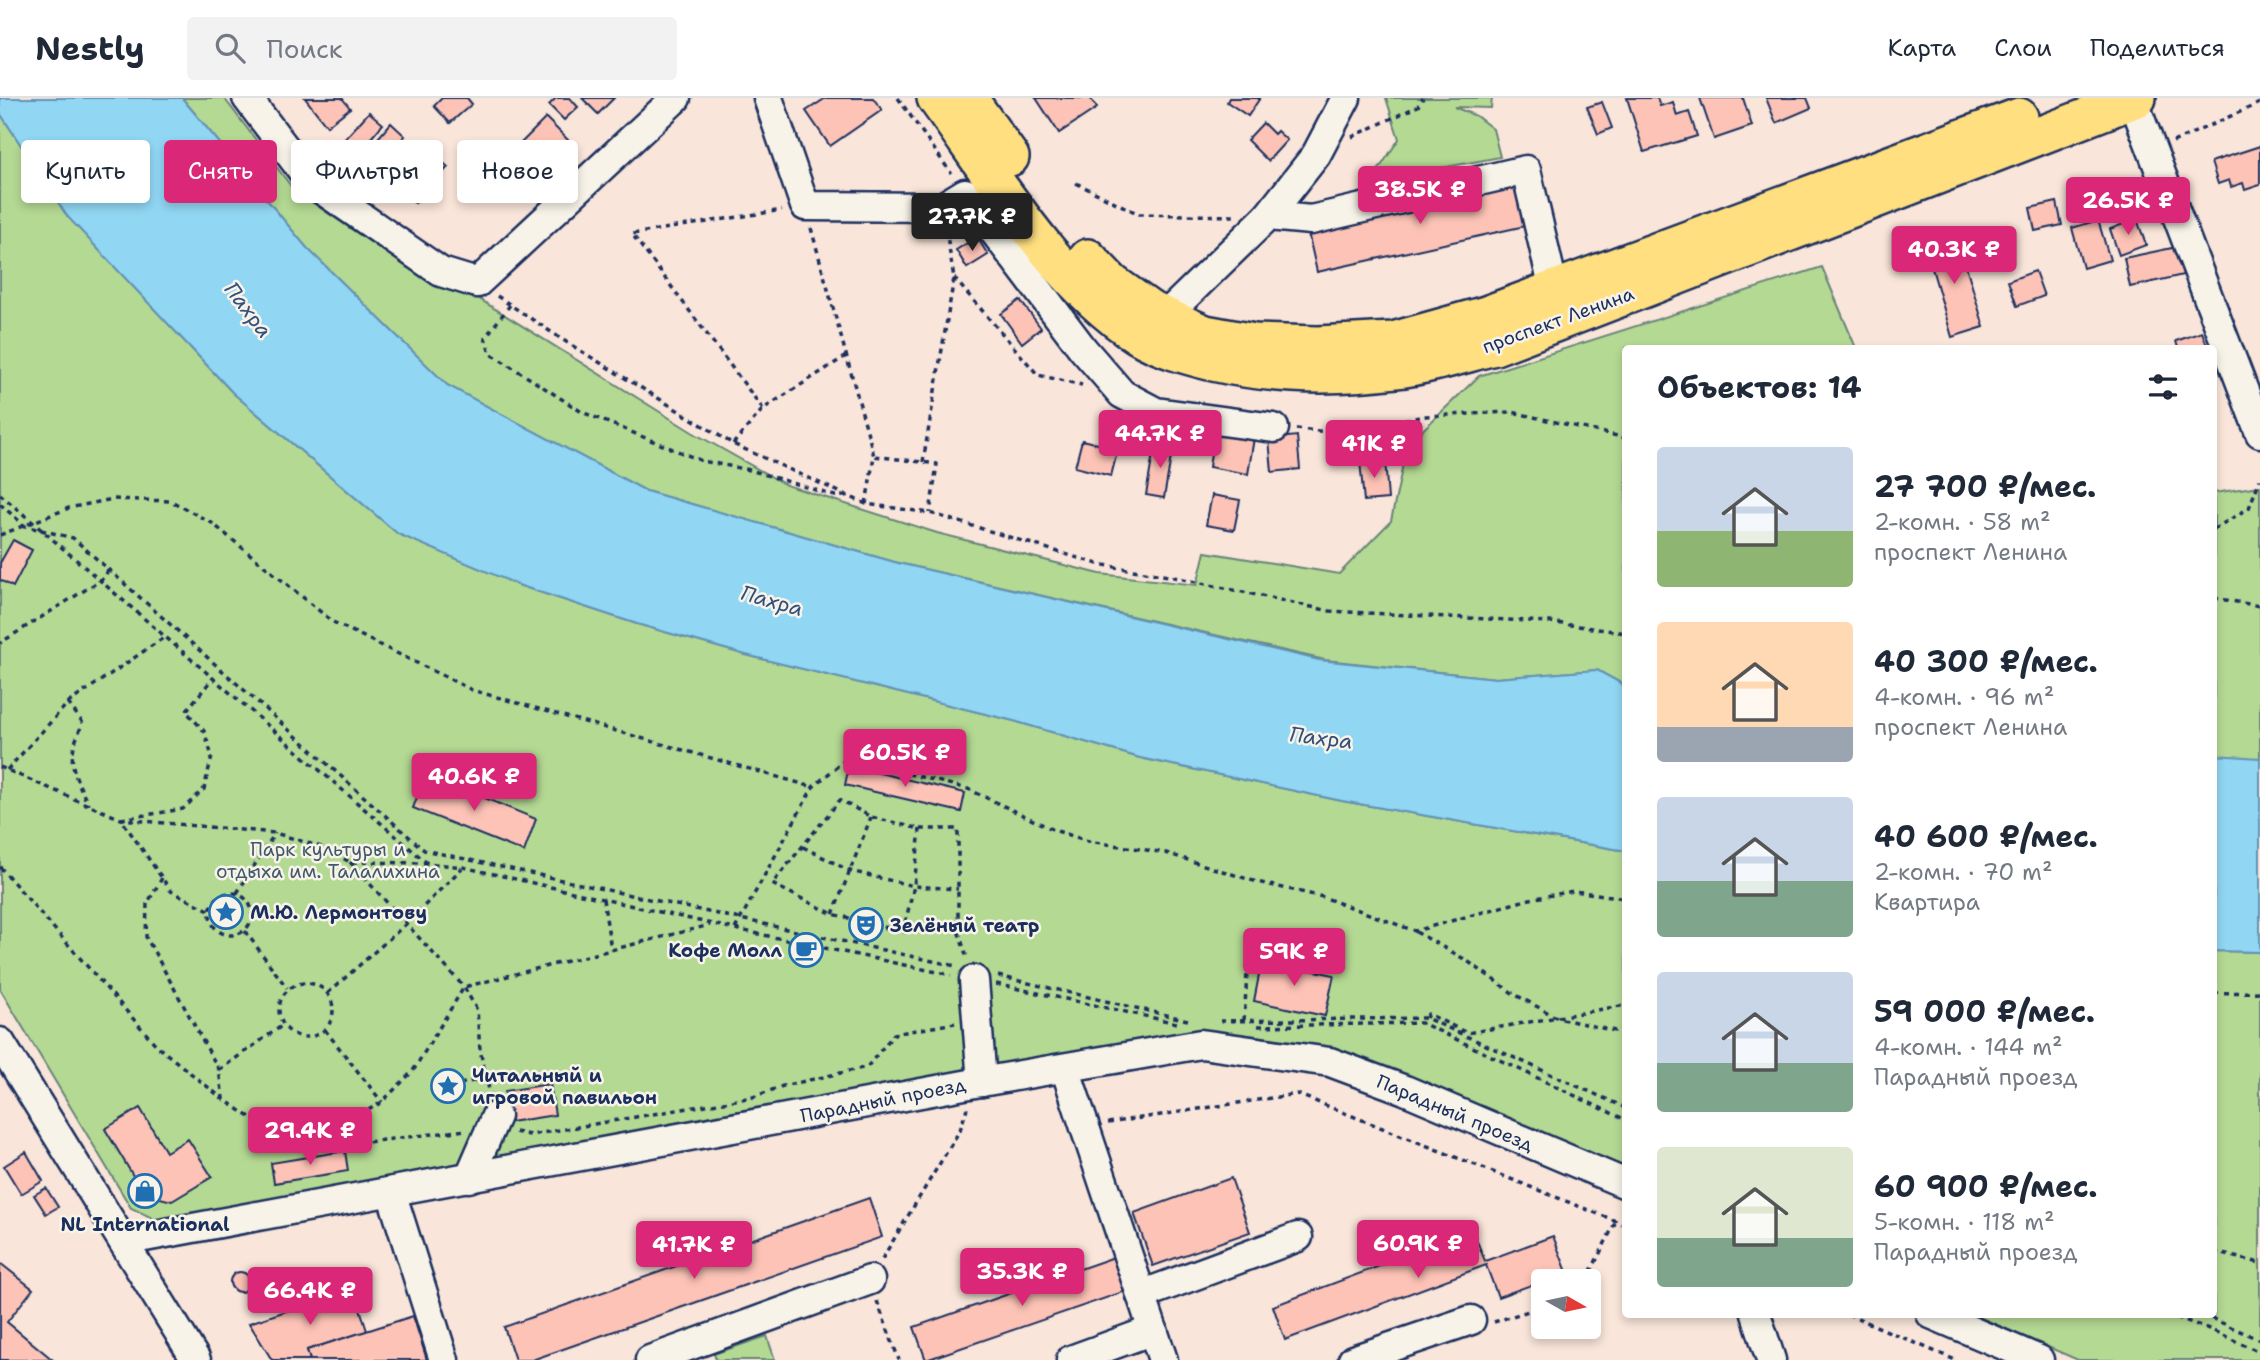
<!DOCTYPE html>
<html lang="ru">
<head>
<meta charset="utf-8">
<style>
  body { margin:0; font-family:"Shantell Sans",sans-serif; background:#f2f2f3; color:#1f2937; height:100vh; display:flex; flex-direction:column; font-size:26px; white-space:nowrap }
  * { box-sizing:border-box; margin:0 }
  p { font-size:23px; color:#747a83 }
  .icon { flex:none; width:38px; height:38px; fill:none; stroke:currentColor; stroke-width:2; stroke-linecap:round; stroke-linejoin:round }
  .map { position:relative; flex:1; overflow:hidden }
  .panel { position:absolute; left:1622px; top:247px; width:595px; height:973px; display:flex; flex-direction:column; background:#fff; border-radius:7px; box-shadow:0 4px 10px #0003 }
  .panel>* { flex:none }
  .banner { position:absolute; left:21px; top:42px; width:665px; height:63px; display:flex; gap:14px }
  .needle { width:46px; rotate:99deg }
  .fabs { position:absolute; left:1531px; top:1171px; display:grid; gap:14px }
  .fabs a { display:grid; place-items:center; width:70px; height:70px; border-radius:7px; background:#fff; box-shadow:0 4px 10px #0003; font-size:35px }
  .price { position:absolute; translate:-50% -60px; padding:0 16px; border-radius:7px; background:#db2777; color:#fff; font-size:23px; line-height:46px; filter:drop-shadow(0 2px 4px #0008) }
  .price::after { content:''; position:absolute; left:50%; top:42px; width:21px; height:16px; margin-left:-10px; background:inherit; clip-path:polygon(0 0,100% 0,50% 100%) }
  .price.on { background:#222; color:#fff }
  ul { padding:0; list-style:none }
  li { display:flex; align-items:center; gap:21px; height:175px; padding:0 35px }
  li span { display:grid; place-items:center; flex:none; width:196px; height:140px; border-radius:7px; color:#555 }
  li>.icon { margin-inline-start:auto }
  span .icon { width:84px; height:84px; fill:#fffc; stroke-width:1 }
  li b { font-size:30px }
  h2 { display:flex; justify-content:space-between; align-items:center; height:84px; padding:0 35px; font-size:30px }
  .pill { padding:0 24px; border-radius:7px; background:#fff; box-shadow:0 4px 10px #0003; font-size:24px; line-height:63px }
  .pill.on { background:#db2777; color:#fff }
  header { display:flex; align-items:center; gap:42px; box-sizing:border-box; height:98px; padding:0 35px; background:#fff; border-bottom:2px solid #e0e1e3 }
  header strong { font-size:33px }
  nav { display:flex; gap:38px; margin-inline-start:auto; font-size:24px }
  .search { width:490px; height:63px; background:#f2f2f3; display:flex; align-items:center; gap:18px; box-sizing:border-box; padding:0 24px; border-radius:7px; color:#747a83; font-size:26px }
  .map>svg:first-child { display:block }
</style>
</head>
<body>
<header>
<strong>Nestly</strong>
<div class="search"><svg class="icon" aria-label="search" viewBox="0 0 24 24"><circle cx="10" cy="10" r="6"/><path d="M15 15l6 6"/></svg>Поиск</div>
<nav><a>Карта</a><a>Слои</a><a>Поделиться</a></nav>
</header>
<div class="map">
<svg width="2260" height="1262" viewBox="0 0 2260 1262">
  <rect width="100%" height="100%" fill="#f9e5d9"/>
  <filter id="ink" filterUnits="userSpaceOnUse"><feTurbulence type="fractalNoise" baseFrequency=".0143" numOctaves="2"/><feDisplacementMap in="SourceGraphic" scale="14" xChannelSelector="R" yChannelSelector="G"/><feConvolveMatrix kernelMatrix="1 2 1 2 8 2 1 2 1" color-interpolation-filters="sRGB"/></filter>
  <g filter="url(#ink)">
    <!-- green -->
    <g fill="#b4d993" stroke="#688478" stroke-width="2">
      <polygon points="182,0 224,0 294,92 422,179 476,199 692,334 786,387 937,435 1100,476 1197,487 1205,454 1339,476 1391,423 1407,347 1479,278 1822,169 1856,250 1626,250 1626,588 1597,572 1496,580 1325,562 898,465 646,393 447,287 307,150"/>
      <polygon points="1386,0 1492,0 1491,10 1454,9 1476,18 1493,31 1500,59 1371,83 1399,41"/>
      <polygon points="0,15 67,118 233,295 398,436 521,488 637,526 746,557 1014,623 1140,660 1342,703 1626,753 1626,1075 1329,952 1193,937 165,1126 131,1110 0,891"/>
      <polygon points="2260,388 2260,661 2214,658 2214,395"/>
      <polygon points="2214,853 2260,854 2260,1262 2078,1262 1972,1216 2214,1216"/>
      <polygon points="767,1238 775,1262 716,1262 714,1256"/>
    </g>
    <!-- water -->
    <g fill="#91d6f3" stroke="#6293b7" stroke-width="2">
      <polygon points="0,0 182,0 307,150 447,287 646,393 898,465 1319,562 1496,580 1597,572 1626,588 1626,753 1342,703 1140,660 1014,623 746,557 637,526 521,488 398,436 233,295 67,118 0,15"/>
      <polygon points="2214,657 2260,660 2260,854 2214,853"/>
    </g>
    <!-- building -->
    <g fill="#fdc3b6" stroke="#1b2f5e" stroke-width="2">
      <polygon points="305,0 342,0 350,10 327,28"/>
      <polygon points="442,0 467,0 472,6 450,25 434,8"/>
      <polygon points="556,0 570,0 578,9 564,22 549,7"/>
      <polygon points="582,0 614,0 598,16"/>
      <polygon points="826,0 873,0 882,12 830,48 806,13"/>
      <polygon points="1036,0 1090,0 1097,10 1059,35"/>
      <polygon points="1229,0 1260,0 1248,18 1227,4"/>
      <polygon points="1627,0 1657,0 1660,8 1673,4 1677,18 1689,14 1697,38 1644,54"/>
      <polygon points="1700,0 1743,0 1752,28 1714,41"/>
      <polygon points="1766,0 1807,0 1811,10 1776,25"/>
      <polygon points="1602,4 1612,30 1598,36 1587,9"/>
      <polygon points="369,14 383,26 359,54 344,42"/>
      <polygon points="546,20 569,43 539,73 516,50"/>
      <polygon points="391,25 405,38 374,72 361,60"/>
      <polygon points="1263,25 1274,36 1277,33 1287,42 1268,63 1247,42"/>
      <polygon points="2260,48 2260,87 2245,92 2243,85 2231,89 2229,82 2218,86 2211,64"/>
      <polygon points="430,53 448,69 415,105 398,89"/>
      <polygon points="2142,80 2154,105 2133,115 2121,91"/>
      <polygon points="1524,82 1534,126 1317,174 1307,130"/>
      <polygon points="2057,104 2062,127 2035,133 2030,110"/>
      <polygon points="2137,121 2146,147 2119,157 2110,131"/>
      <polygon points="2098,122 2110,162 2083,170 2072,130"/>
      <polygon points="1957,137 1984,229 1952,239 1925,146"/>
      <polygon points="977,139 988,157 967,170 956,152"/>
      <polygon points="2177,149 2183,177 2130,189 2124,160"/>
      <polygon points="2035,173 2044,198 2017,208 2008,183"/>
      <polygon points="1020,202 1041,230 1022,245 1001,216"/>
      <polygon points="2202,234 2208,250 2178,250 2176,243"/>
      <polygon points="1214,334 1254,340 1248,376 1209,369"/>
      <polygon points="1297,338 1300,371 1272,374 1269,341"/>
      <polygon points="1082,342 1118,351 1111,378 1075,369"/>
      <polygon points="1155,344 1173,347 1164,400 1146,397"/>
      <polygon points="1385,361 1388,401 1364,403 1360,363"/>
      <polygon points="1212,397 1240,402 1234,432 1206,427"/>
      <polygon points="13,442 32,452 13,489 0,482 0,465"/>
      <polygon points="849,668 965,695 961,714 845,687"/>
      <polygon points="426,676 536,721 524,754 413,710"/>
      <polygon points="1262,862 1334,877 1325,918 1254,903"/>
      <polygon points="550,986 555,1017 510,1024 505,993"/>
      <polygon points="140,1010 166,1054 188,1041 212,1079 172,1103 144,1096 105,1031"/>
      <polygon points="345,1053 348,1073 274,1085 271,1065"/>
      <polygon points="26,1054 43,1083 21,1096 4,1068"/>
      <polygon points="1231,1080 1250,1134 1153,1168 1134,1115"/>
      <polygon points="46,1090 58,1109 46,1116 34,1097"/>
      <polygon points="869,1100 882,1139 532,1262 515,1262 504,1229"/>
      <polygon points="1473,1133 1485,1163 1553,1138 1567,1174 1498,1199 1486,1167 1285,1242 1273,1208"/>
      <polygon points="1117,1158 1129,1192 926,1262 914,1229"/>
      <polygon points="0,1165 33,1191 7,1224 53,1262 0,1262"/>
      <circle cx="240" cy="1184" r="10"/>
      <polygon points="354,1191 367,1233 307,1252 310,1262 272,1262 249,1225"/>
      <polygon points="413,1218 427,1262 310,1262 307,1252"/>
    </g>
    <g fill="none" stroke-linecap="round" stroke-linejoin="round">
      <!-- minor casing -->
      <g stroke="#1b2f5e" stroke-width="33">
        <g id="minor">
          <polyline points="247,0 311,84 441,174 477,185 676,0"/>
          <polyline points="768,0 805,108 942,109 965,95 1083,251 1122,296 1156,314 1274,330"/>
          <polyline points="2133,2 2260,335"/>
          <polyline points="1268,118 1311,122 1526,72 1554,192"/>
          <polyline points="1164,219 1268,118 1316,57 1346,0"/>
          <polyline points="974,882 982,984"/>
          <polyline points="0,944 196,1262"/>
          <polyline points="1065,970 1163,1262"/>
          <polyline points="469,1080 496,1018"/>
          <polyline points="391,1094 444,1262"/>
          <polyline points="123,1143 975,985 1201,946 1330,964 1405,992 1626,1086"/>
          <polyline points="1141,1197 1298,1139"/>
          <polyline points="1756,1216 1771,1262"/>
          <polyline points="1931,1216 2039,1262"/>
          <polyline points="650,1262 870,1182"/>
          <polyline points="1071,1262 1153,1232"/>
          <polyline points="1353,1262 1471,1222"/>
        </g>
      </g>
      <!-- major casing -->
      <g stroke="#1b2f5e" stroke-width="42">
        <g id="major">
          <path d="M936,0c56,77 121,185 202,237 21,13 51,21 75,27 61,14 122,15 184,7 33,-4 66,-15 98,-23l642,-248"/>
          <polyline points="968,0 1010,59"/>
          <polyline points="1088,160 1112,185 1150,212 1205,236 1254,245 1318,247 1393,243 1486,217 2019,19"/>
        </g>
      </g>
      <!-- path -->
      <g stroke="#1b2f5e" stroke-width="3.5" stroke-dasharray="5 5" stroke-linecap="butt">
        <polyline points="898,0 951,75"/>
        <polyline points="1352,39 1418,8 1423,0"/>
        <polyline points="2173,44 2260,5"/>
        <polyline points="1076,85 1139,116 1234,118"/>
        <polyline points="811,130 874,358"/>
        <polyline points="954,180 1038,277 1082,287"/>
        <polyline points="497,198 563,242 733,346 866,406 930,415 1098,466 1174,479 1330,513 1550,524 1626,535"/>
        <polyline points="510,207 485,240 490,255 582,314 702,363 750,372 835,398 847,398"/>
        <polyline points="763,311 632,136 782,112"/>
        <polyline points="1296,331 1331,334 1426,318 1512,314 1626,340"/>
        <polyline points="733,346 763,311 846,258"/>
        <polyline points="923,364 954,180 946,132"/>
        <polyline points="0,396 427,765 463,769 712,826 951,877"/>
        <polyline points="0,406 25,428 73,440 108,471 106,477 101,482 0,545"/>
        <polyline points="866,406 874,358 937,366 930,415"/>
        <polyline points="2214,431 2249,410 2260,381"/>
        <polyline points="0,437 69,410 113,401 171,403 212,425 333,524 472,592 813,689"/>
        <polyline points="108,471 424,752 956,868"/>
        <polyline points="2214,500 2260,508"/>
        <path d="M68,605l15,20c-18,38 -11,45 5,82"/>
        <polyline points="0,669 121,721 275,735 321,749 350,764 426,765"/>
        <polyline points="7,672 68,605 166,538"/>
        <polyline points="803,749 850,773 914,788 958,791"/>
        <polyline points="350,764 464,889 477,912 480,952 490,996"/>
        <polyline points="0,769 158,949 223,1001 256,1023 302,1033 346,1025 382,1004 413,973 464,889 710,827"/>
        <polyline points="162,780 147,806 146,839 219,972 223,1000"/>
        <polyline points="237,795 275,735"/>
        <circle cx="231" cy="816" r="21"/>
        <polyline points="603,801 611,851"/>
        <polyline points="209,812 171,793 121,721 183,711 204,691 212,658 204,633 186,613 213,580"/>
        <polyline points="833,816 871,719"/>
        <polyline points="735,831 813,689 847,660 968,691 1054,732 1088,743 1166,755 1257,784 1323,799 1415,833 1530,801 1574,793 1626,800"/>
        <polyline points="958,832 903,834 833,816 772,786 840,702 871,719 920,731 958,731 958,832 967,860"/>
        <polyline points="245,833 287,890"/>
        <polyline points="903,834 914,788 920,731"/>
        <polyline points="1416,834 1466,862 1514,896 1558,920 1615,933 1626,932"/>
        <polyline points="998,878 1192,923"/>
        <circle cx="306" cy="912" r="27"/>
        <polyline points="996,886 1177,925"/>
        <polyline points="328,895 406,826 462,770"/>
        <polyline points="2214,895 2260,894"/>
        <polyline points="1426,920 1428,916 1467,935 1626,907"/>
        <polyline points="1244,922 1248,861"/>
        <polyline points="1220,923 1426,920 1626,1010"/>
        <polyline points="1258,928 1422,925 1626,1022"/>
        <polyline points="325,932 382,1004"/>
        <polyline points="219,972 283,927"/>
        <polyline points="460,986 486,980"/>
        <polyline points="346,1025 367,1044 466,1032"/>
        <polyline points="1108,1025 1297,996 1626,1127"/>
        <polyline points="515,1034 530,1037 753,999 783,988 867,969 894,936 955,925"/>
        <polyline points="2214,1154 2260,1165"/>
        <polyline points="882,1161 960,1032 967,1010"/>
        <polyline points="1586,1183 1616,1123"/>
        <polyline points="877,1203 899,1262"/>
        <polyline points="1848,1216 1955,1262"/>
        <polyline points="2167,1216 2209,1231 2260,1254"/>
        <polyline points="2202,1216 2260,1242"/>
        <polyline points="1494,1224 1544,1208"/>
      </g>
      <!-- minor -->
      <use href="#minor" stroke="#f7f3e8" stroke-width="28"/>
      <!-- major -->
      <use href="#major" stroke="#ffdf80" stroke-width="37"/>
    </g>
  </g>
  <!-- icons -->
  <defs>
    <g id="sight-ring" transform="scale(1.75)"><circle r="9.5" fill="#f7f3e8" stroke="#1f6fb2" stroke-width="1.5"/><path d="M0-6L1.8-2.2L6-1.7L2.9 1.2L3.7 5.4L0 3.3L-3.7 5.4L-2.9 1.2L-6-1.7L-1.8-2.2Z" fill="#1f6fb2"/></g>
    <g id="theatre-ring" transform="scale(1.75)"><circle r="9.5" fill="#f7f3e8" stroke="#1f6fb2" stroke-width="1.5"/><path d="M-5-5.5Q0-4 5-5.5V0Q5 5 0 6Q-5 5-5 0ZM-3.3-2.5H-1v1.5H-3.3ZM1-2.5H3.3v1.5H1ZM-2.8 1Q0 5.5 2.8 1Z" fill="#1f6fb2"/></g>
    <g id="cafe-ring" transform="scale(1.75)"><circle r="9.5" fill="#f7f3e8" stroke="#1f6fb2" stroke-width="1.5"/><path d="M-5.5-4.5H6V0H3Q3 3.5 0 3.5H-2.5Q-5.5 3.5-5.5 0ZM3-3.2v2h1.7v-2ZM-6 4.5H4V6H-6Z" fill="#1f6fb2"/></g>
    <g id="shop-ring" transform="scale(1.75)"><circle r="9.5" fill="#f7f3e8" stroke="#1f6fb2" stroke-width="1.5"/><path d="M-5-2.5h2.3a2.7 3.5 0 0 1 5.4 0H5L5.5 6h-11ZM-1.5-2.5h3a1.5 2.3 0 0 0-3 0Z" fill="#1f6fb2"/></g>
  </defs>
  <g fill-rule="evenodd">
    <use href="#sight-ring" x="226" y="814"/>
    <use href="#theatre-ring" x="866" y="827"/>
    <use href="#cafe-ring" x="806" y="852"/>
    <use href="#sight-ring" x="448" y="988"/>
    <use href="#shop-ring" x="145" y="1093"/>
  </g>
  <g text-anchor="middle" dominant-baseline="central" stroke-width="5" stroke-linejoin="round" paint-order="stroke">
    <!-- street labels -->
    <g font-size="19" fill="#1b2f5e" stroke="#f7f3e8">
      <text transform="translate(1558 222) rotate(-20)">проспект Ленина</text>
      <text transform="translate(883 1002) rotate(-11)">Парадный проезд</text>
      <text transform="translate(1455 1015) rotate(23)">Парадный проезд</text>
    </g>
    <!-- park labels -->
    <g font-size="19" fill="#415a6b" stroke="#f7f3e8">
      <text x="328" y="751">Парк культуры и<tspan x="328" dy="22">отдыха им. Талалихина</tspan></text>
    </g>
    <!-- poi labels -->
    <g font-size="19" font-weight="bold" fill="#1b2f5e" stroke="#f7f3e8" text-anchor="start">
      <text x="250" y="814">М.Ю. Лермонтову</text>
      <text x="890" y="827">Зелёный театр</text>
      <text x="782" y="852" text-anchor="end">Кофе Молл</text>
      <text x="472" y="977">Читальный и<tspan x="472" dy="22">игровой павильон</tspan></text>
      <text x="145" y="1126" text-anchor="middle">NL International</text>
    </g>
    <!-- water labels -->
    <g font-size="21" font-style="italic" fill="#33507c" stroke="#f7f3e8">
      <text transform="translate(248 212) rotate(53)">Пахра</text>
      <text transform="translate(772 503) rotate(16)">Пахра</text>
      <text transform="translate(1321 640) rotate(7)">Пахра</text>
    </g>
  </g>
</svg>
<div class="fabs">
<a><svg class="needle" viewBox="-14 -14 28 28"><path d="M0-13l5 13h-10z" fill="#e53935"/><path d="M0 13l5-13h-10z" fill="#747a83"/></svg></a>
</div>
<b class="price" style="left:1420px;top:128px">38.5K ₽</b>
<b class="price" style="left:2128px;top:139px">26.5K ₽</b>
<b class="price on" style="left:972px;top:155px">27.7K ₽</b>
<b class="price" style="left:1954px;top:188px">40.3K ₽</b>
<b class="price" style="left:1160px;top:372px">44.7K ₽</b>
<b class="price" style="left:1374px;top:382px">41K ₽</b>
<b class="price" style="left:905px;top:691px">60.5K ₽</b>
<b class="price" style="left:474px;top:715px">40.6K ₽</b>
<b class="price" style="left:1294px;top:890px">59K ₽</b>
<b class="price" style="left:310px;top:1069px">29.4K ₽</b>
<b class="price" style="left:1418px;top:1182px">60.9K ₽</b>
<b class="price" style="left:694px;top:1183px">41.7K ₽</b>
<b class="price" style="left:1022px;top:1210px">35.3K ₽</b>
<b class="price" style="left:310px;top:1229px">66.4K ₽</b>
<div class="banner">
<a class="pill">Купить</a>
<a class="pill on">Снять</a>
<a class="pill">Фильтры</a>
<a class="pill">Новое</a>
</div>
<section class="panel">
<h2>Объектов: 14<svg class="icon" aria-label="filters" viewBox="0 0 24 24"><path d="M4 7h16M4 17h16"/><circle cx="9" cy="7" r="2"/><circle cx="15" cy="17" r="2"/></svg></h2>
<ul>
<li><span style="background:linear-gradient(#c9d6e8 60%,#8fb573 0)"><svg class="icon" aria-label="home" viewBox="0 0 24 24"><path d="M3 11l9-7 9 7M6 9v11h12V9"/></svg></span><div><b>27 700 ₽/мес.</b><p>2-комн. · 58 m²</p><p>проспект Ленина</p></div></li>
<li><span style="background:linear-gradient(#ffd9b3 75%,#9aa5b1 0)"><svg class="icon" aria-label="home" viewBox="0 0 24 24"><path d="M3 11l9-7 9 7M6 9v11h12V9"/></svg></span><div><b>40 300 ₽/мес.</b><p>4-комн. · 96 m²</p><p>проспект Ленина</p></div></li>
<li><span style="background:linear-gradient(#c9d6e8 60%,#7fa58c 0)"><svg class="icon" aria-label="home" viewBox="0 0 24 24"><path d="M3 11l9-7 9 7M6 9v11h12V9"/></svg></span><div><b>40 600 ₽/мес.</b><p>2-комн. · 70 m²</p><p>Квартира</p></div></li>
<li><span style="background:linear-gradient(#c9d6e8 65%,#7fa58c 0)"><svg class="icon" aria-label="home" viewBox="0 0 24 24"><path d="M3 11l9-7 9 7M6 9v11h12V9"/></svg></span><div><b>59 000 ₽/мес.</b><p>4-комн. · 144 m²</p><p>Парадный проезд</p></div></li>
<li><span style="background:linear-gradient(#dfe7d0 65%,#7fa58c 0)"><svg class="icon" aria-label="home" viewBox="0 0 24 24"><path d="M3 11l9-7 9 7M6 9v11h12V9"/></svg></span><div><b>60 900 ₽/мес.</b><p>5-комн. · 118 m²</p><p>Парадный проезд</p></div></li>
</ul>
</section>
</div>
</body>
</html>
